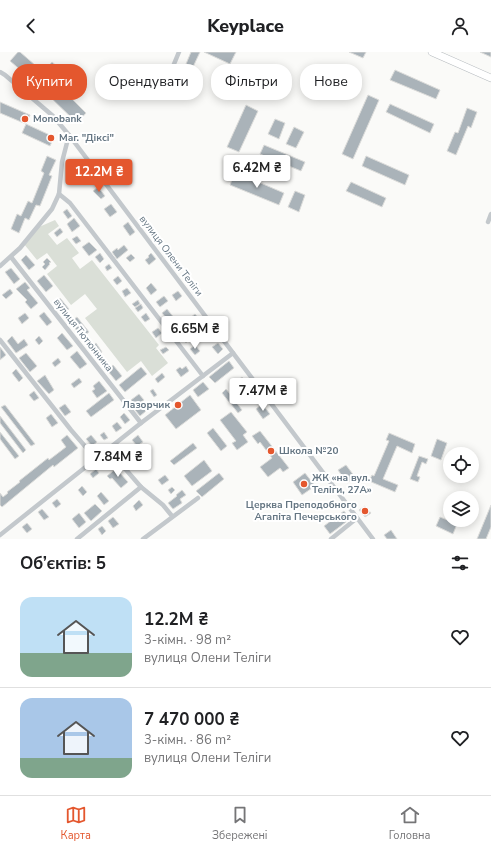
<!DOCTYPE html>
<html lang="uk">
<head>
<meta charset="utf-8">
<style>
  body { margin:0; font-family:"Nunito Sans",sans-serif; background:#f6f6f6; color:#202124; height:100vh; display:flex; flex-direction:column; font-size:15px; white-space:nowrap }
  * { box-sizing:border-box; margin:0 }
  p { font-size:13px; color:#757577 }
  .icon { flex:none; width:22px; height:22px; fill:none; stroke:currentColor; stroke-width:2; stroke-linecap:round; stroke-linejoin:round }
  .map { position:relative; height:487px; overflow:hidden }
  .sheet { display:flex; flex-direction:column; background:#fff; flex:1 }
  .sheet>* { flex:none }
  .banner { position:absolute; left:12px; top:12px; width:467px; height:36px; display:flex; gap:8px }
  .buttons { position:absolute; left:443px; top:395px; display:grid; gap:8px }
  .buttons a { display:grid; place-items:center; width:36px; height:36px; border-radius:50%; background:#fff; box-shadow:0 2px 10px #0003; font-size:20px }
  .price { position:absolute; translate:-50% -34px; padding:0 9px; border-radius:4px; background:#fff; color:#222; font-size:13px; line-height:26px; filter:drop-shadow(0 1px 2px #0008) }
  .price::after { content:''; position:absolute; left:50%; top:24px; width:12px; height:9px; margin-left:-6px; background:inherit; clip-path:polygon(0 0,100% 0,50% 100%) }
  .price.active { background:#e4572e; color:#fff }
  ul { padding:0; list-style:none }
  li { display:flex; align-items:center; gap:12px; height:100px; padding:0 20px }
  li+li { border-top:1px solid #e0e0e0 }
  li span { display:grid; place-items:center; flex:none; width:112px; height:80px; border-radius:12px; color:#555 }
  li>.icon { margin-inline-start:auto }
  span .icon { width:48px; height:48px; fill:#fffc; stroke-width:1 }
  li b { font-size:17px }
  h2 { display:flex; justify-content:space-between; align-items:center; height:48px; padding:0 20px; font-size:17px }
  .pill { padding:0 14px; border-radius:16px; background:#fff; box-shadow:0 2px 10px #0003; font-size:14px; line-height:36px }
  .pill.active { background:#e4572e; color:#fff }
  header { display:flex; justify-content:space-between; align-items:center; height:52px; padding:0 20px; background:#fff; font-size:18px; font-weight:800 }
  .tab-bar { display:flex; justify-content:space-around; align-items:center; height:56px; border-top:1px solid #e0e0e0; background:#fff; font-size:11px; color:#757577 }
  .tab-bar a { display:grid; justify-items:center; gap:2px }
  .tab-bar .active { color:#e4572e }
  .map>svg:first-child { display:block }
</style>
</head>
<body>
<header><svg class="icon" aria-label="back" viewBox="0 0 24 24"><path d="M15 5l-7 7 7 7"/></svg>Keyplace<svg class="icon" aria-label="person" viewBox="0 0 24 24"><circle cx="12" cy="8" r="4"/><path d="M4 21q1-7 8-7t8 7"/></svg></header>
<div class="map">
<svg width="491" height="487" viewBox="0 0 491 487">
  <rect width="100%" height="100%" fill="#fafaf8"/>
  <!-- green -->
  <polygon fill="#dadfd7" points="55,168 59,174 48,182 57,193 67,186 79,201 72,206 80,217 92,208 159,293 156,296 168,311 152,324 141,309 127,320 85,266 97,257 85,242 71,253 47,222 57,214 47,201 37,208 24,192 39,175"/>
  <!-- building -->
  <g fill="#aab3b9" stroke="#dcdcda">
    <polygon points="18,0 20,0 43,20 52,10 60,17 43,37 10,9"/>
    <polygon points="191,0 200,0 193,15 186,12"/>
    <polygon points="204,0 236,0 230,12"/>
    <polygon points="349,0 366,0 363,6"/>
    <polygon points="480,0 491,0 491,5"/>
    <polygon points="395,18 440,38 436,47 390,28"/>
    <polygon points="57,32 86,61 77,71 47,42"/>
    <polygon points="368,43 379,48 353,107 342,102"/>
    <polygon points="0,50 30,63 26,72 0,61"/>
    <polygon points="390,52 434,72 430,81 386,60"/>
    <polygon points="246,53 258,59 239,100 227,95"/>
    <polygon points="467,56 477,60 471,76 468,74 456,103 447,99 455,80 458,81"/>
    <polygon points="275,67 285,71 279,87 268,82"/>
    <polygon points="26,72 54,85 50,94 22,81"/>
    <polygon points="294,75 304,80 296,96 286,92"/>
    <polygon points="264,93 305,110 301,119 260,102"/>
    <polygon points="47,104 56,108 49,123 52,124 40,154 36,153 29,168 25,166 19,181 11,177 17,162 21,164 28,149 32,151 44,121 41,119"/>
    <polygon points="366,104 409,123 405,133 362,114"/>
    <polygon points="79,113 83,118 77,123 73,118"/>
    <polygon points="235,120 284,141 279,153 230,133"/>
    <polygon points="351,130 386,146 382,155 346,139"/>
    <polygon points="98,135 105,144 101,147 93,139"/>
    <polygon points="295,139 305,143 299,160 288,155"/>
    <polygon points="111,152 117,160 110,165 104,157"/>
    <polygon points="67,157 72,164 68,167 63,160"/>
    <polygon points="74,166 80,174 72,180 67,172"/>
    <polygon points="128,170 135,180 130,184 123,174"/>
    <polygon points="60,176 63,180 57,185 54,181"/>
    <polygon points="77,184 81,189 76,192 72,187"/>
    <polygon points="89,190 97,198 89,204 82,195"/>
    <polygon points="124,193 128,198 117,207 112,200 117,196 118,198"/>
    <polygon points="100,201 104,207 100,211 95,205"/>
    <polygon points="151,201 156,207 149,213 145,208 149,205 148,204"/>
    <polygon points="131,202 135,206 130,210 126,206"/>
    <polygon points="26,203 35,213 29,218 21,208"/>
    <polygon points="47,206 51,210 49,211 50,212 45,218 42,215 45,212 43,210"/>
    <polygon points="109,212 112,216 107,219 105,215"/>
    <polygon points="11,216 20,227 14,232 5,220"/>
    <polygon points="44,223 53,234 46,240 37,229"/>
    <polygon points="118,224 122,229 117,233 113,228"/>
    <polygon points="25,230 30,236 27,238 38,251 31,257 25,250 27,248 16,237"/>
    <polygon points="151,231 157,238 151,243 146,236"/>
    <polygon points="127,236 131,241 125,245 122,239"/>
    <polygon points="10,237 13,241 6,247 2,243"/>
    <polygon points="178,239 182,244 176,249 172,243"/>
    <polygon points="164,244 168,249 160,255 156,250"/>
    <polygon points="60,246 69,257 63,261 55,251"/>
    <polygon points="138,248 140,252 135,255 132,252"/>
    <polygon points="141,252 143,256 138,260 135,256"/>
    <polygon points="167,257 175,267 170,271 162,261"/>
    <polygon points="44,260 52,270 47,274 39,264"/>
    <polygon points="25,261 29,266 22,272 18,266"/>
    <polygon points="146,261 150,267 145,270 141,265"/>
    <polygon points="195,262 199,267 194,271 190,266"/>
    <polygon points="77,265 89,280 82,285 70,270"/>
    <polygon points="206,275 210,280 206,283 202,279"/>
    <polygon points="158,276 162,281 156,286 152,280"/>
    <polygon points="189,280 193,284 186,291 182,286"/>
    <polygon points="62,281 73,294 67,298 57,286"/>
    <polygon points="12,284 18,292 24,287 28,293 16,301 7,289"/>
    <polygon points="39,284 43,289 39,293 35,288"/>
    <polygon points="96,291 102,300 96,304 90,296"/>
    <polygon points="218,291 223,297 218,302 212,295"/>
    <polygon points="195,293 200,299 195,303 190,297"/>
    <polygon points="0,295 6,303 0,308"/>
    <polygon points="166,295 169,298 163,302 160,298"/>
    <polygon points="77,299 87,312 80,317 70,305"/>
    <polygon points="26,301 37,314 30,320 19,306"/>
    <polygon points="58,306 61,310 55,315 52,311"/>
    <polygon points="229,309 234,316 215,331 209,325"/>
    <polygon points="113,313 122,324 116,329 107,318"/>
    <polygon points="186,314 189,319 181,325 176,318 180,315 182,317"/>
    <polygon points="141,315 147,322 125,340 119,333"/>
    <polygon points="16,317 23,326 19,330 12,321"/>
    <polygon points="162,321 165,325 158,331 155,327"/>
    <polygon points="45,323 54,338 49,342 37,329"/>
    <polygon points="242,325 258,345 250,351 235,331"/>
    <polygon points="79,326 82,330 74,336 71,332"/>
    <polygon points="99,329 107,339 97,346 92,339 95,337 93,334"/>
    <polygon points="203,330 209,337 198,345 193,338"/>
    <polygon points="153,337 157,343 154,345 150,339"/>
    <polygon points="226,337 234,347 229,350 222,341"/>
    <polygon points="34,339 39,346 34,349 29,343"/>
    <polygon points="109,341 114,348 91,365 86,359"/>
    <polygon points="139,342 144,348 136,354 131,348"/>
    <polygon points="190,343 201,358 176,377 165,363"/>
    <polygon points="235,349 242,358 238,361 231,352"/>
    <polygon points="65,352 71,360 65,364 59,356"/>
    <polygon points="262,352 270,362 263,367 256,357"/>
    <polygon points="5,353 35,392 31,394 1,355"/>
    <polygon points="141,353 146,359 140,364 135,358"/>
    <polygon points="231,360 247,380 243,383 248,390 237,398 232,391 236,389 220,368"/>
    <polygon points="124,361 130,368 125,372 120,365"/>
    <polygon points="51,362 58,371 52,375 46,366"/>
    <polygon points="0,364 26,398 23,401 0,371"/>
    <polygon points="117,370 122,376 116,380 112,374"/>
    <polygon points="213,376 227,394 221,399 207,381"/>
    <polygon points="260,379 289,416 283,420 280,416 268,425 260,415 272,406 260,390 258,392 252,384"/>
    <polygon points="0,380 19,404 15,407 0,387"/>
    <polygon points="104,380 108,386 104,388 100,383"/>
    <polygon points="389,381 415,392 412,401 397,394 383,427 398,433 395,440 369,429 372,423 374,424 389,389 386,388"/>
    <polygon points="67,383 78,396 54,415 53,413 2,455 0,453 0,441 3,445 8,441 7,440 20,430 19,429 48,406 49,408 66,395 61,388"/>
    <polygon points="91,383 97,390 92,394 86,387"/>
    <polygon points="138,383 143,390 137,394 132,388"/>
    <polygon points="437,387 447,391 441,408 431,404"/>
    <polygon points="193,391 197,396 174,413 170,409"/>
    <polygon points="127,393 130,397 123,403 119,399"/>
    <polygon points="419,404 428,407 426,412 422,410 417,424 420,425 418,430 410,427"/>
    <polygon points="204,408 212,419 192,434 184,424"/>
    <polygon points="346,413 355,425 347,431 338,418"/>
    <polygon points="118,415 121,418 119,420 128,430 121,436 112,426 110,427 107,424"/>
    <polygon points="96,417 99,421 93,426 90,422"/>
    <polygon points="219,421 224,427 202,445 196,439"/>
    <polygon points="305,421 315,434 302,443 293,430"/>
    <polygon points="165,423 169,428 162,433 158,428"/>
    <polygon points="82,434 87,440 83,444 78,438"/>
    <polygon points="172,435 175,438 171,442 168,438"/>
    <polygon points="182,438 186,443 180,447 182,451 173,457 168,451 177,444 176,443"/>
    <polygon points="101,440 109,449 104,453 97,444"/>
    <polygon points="57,447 61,452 56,456 52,451"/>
    <polygon points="139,448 143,453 136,459 133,454"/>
    <polygon points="95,452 102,459 91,469 84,461"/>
    <polygon points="491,453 491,475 486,487 477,487"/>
    <polygon points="365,454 371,461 365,465 359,458"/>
    <polygon points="42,457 49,465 44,468 38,460"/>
    <polygon points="344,459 350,467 330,482 324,474"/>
    <polygon points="79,461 86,470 79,476 72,467"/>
    <polygon points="113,465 119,472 113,476 108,469"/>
    <polygon points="440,465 457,472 453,482 436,474"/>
    <polygon points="27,471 32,477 27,481 22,475"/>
    <polygon points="102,474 106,479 102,483 98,477"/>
    <polygon points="391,478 397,487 387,487 384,483"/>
  </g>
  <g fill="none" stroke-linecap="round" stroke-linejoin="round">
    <!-- primary casing -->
    <g stroke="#b5babe" stroke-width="8">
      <polyline id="primary" points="432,0 491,26"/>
    </g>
    <!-- minor -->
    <g stroke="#c3c8cc" stroke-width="4.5">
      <polyline points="174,12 179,0"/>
      <polyline points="0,20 5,23 53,64 69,83 373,487"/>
      <polyline points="59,142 70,151 203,324"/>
      <polyline points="488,170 491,162"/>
      <polyline points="11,205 141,371"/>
      <polyline points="0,214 20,196 52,157 59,142 62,110 69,83"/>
      <polyline points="0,288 71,378 96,407"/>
      <polyline points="108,397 141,435 163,453 172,464"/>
      <polyline points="0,483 141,371 233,301"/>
      <polyline points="77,487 141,435"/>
      <polyline points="143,487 198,446"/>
      <polyline points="331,487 357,466"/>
    </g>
    <!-- primary -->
    <use href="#primary" stroke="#fff" stroke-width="7"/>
  </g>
  <!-- markers -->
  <g fill="#e4572e" stroke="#fff" stroke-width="1.5">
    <circle cx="25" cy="67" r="4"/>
    <circle cx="51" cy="86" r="4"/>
    <circle cx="178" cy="353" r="4"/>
    <circle cx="271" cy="399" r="4"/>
    <circle cx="304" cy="432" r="4"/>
    <circle cx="365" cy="459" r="4"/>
  </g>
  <g text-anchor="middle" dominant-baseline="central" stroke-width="4" stroke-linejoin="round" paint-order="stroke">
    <!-- poi labels -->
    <g font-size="10" font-weight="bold" fill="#657683" stroke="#fff" text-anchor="start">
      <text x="33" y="67">Monobank</text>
      <text x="59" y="86">Маг. "Діксі"</text>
      <text x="170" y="353" text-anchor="end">Лазорчик</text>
      <text x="279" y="399">Школа №20</text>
      <text x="312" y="426">ЖК «на вул.<tspan x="312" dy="12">Теліги, 27А»</tspan></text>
      <text x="357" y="453" text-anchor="end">Церква Преподобного<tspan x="357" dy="12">Агапіта Печерського</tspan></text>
    </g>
    <!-- street labels -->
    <g font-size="10" fill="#657683" stroke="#fff">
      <text transform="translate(171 204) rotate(53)">вулиця Олени Теліги</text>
      <text transform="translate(83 283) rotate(52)">вулиця Тютюнника</text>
    </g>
  </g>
</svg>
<div class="buttons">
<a><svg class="icon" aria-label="locate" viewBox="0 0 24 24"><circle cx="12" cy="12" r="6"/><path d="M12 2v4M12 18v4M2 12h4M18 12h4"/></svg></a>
<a><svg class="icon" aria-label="layers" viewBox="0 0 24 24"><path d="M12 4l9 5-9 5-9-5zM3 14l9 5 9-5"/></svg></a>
</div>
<b class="price" style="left:257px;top:137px">6.42M ₴</b>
<b class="price active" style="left:99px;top:141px">12.2M ₴</b>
<b class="price" style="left:195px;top:298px">6.65M ₴</b>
<b class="price" style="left:263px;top:360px">7.47M ₴</b>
<b class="price" style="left:118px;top:426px">7.84M ₴</b>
<div class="banner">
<a class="pill active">Купити</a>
<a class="pill">Орендувати</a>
<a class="pill">Фільтри</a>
<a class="pill">Нове</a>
</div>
</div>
<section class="sheet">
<h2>Об’єктів: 5<svg class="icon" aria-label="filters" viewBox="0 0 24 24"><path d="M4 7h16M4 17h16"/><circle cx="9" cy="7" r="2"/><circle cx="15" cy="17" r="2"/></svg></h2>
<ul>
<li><span style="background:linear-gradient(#bfe0f5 70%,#7fa58c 0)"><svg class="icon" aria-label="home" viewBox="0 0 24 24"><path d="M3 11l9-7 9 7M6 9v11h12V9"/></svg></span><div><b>12.2M ₴</b><p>3-кімн. · 98 m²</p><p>вулиця Олени Теліги</p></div><svg class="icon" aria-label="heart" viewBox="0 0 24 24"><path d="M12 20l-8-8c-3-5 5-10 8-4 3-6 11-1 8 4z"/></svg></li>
<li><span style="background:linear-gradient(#a9c7e8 75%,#7fa58c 0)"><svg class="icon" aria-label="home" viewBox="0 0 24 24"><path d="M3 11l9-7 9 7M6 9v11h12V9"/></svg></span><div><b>7 470 000 ₴</b><p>3-кімн. · 86 m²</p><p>вулиця Олени Теліги</p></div><svg class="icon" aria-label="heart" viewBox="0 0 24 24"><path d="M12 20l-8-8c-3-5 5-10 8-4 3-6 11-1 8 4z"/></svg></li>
</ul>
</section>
<nav class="tab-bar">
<a class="active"><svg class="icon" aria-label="map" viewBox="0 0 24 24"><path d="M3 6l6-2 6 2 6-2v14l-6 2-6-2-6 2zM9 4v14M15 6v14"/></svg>Карта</a>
<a><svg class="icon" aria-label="saved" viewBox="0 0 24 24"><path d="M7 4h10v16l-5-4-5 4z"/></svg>Збережені</a>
<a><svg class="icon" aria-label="home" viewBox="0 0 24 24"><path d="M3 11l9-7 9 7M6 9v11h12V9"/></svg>Головна</a>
</nav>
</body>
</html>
